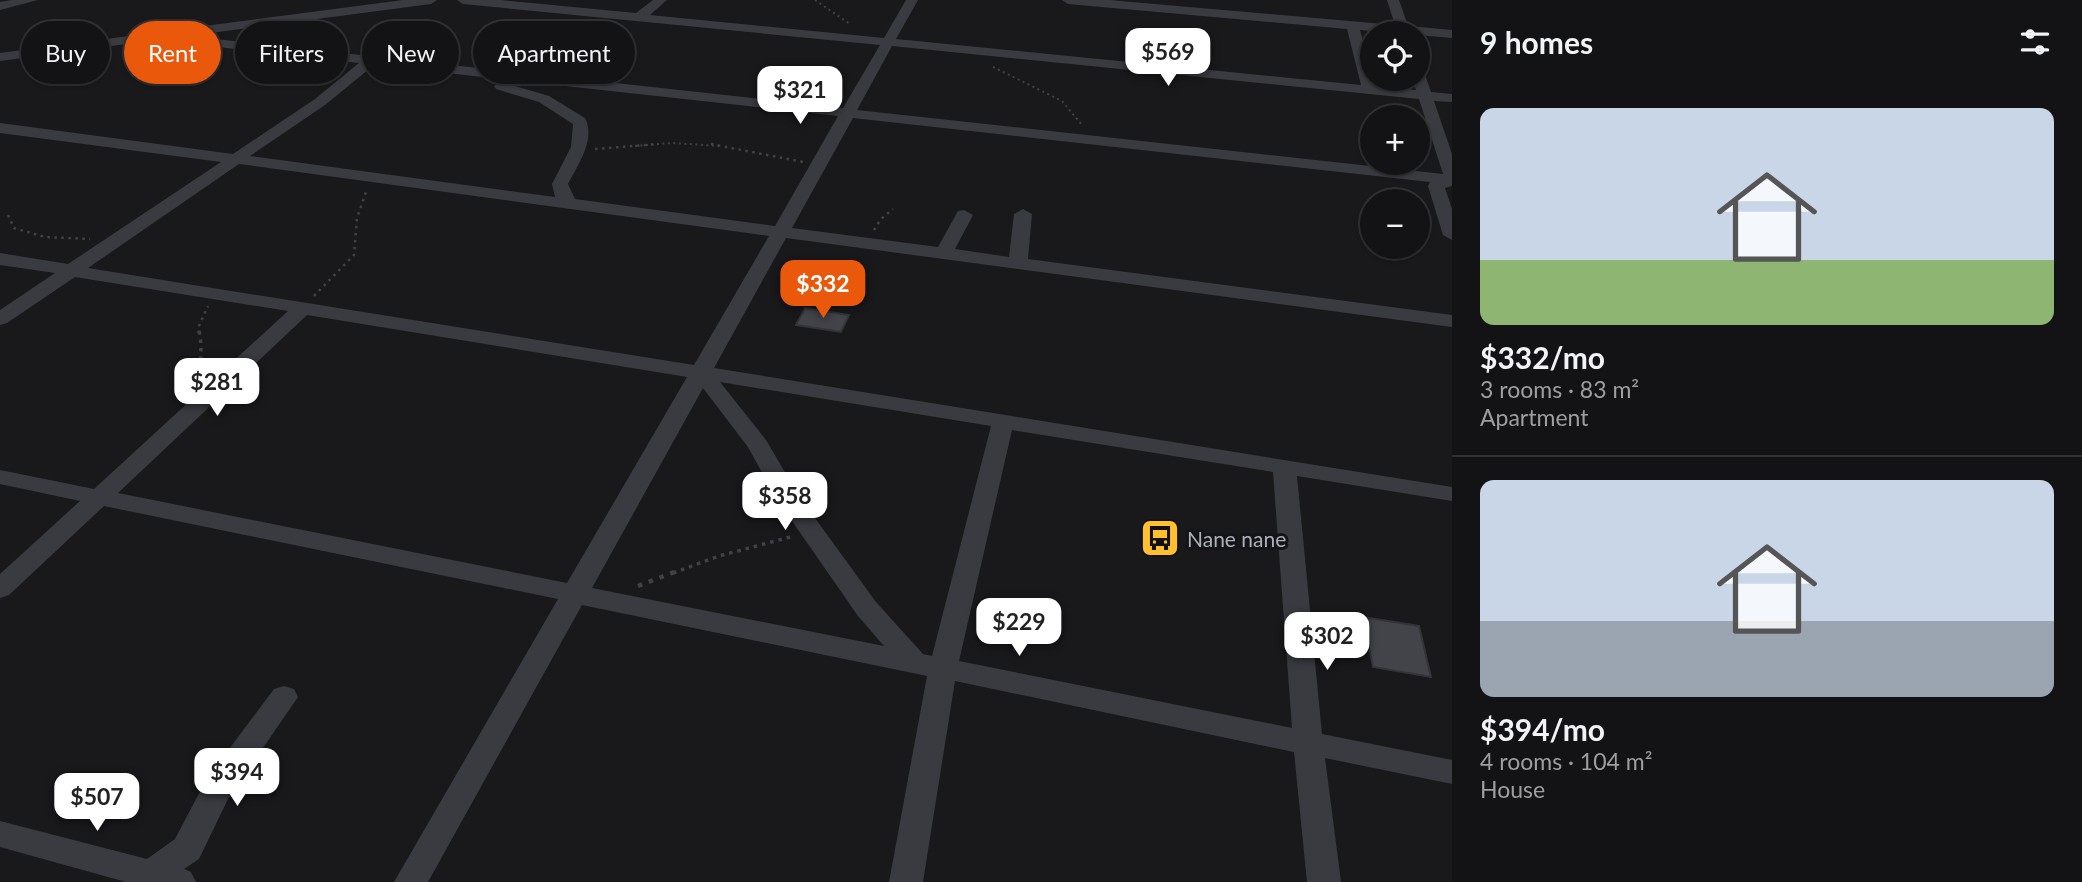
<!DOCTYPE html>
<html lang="en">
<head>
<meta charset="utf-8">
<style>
  body { margin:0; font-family:Lato,sans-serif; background:#202022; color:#f1f3f6; height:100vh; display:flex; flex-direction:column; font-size:26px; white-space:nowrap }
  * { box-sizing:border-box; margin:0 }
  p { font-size:23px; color:#9d9ea0 }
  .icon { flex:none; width:38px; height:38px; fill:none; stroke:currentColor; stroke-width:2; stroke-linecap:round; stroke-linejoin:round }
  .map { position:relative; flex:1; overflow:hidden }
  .details { display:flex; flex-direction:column; background:#131315; width:630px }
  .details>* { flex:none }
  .banner { position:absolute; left:21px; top:21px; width:665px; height:63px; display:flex; gap:14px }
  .tools { position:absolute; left:1360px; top:21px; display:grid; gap:14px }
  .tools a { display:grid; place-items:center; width:70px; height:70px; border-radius:50%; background:#131315; box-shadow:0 2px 5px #0004,0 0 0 2px #323234; font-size:35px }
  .price { position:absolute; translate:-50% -60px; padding:0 16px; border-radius:14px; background:#fff; color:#222; font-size:23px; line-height:46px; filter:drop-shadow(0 2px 4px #0008) }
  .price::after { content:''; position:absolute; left:50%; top:42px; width:21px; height:16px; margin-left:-10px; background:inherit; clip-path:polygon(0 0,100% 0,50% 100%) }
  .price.current { background:#ea580c; color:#fff }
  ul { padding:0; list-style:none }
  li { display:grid; align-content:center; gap:14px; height:371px; padding:0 28px }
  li+li { border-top:2px solid #323234 }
  li span { display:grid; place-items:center; height:217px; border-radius:14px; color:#555 }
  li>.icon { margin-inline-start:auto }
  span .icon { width:126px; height:126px; fill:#fffc; stroke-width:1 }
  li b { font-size:30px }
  h2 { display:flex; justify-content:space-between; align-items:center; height:84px; padding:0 28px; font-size:30px }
  .chip { padding:0 24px; border-radius:32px; background:#131315; box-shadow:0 2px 5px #0004,0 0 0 2px #323234; font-size:24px; line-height:63px }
  .chip.current { background:#ea580c; color:#fff }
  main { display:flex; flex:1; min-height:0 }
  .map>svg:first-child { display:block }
</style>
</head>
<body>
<main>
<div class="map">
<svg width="1452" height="882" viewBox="0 0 1452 882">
  <rect width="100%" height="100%" fill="#19191c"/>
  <!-- building -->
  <g fill="#434449" stroke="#333338" stroke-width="2">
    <polygon points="805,308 849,315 841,332 796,325"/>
    <polygon points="1363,617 1419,626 1431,677 1373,667"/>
  </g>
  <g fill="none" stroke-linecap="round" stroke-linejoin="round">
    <!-- path-far3 -->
    <g stroke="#404248" stroke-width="2" stroke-dasharray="2 3.5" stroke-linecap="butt">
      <polyline points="815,0 850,24"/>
      <polyline points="993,67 1062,101 1082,125"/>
      <polyline points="586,69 626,30"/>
      <polyline points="635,146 672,143 720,146"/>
    </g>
    <!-- path-far2 -->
    <g stroke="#404248" stroke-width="2.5" stroke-dasharray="2.5 4.5" stroke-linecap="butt">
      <polyline points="711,144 803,162"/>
      <polyline points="595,149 658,144"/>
      <polyline points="8,215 14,228 45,237 90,239"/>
      <polyline points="874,230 881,219 893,209"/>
      <polyline points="314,296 354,255 357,218 367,189"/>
      <polyline points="199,333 198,328 208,306"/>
    </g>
    <!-- path-far1 -->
    <g stroke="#404248" stroke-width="3.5" stroke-dasharray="3.5 5" stroke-linecap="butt">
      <path d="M199,331c4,16 0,30 3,47"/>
      <polyline points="673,573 719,556 794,536"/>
    </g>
    <!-- path -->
    <polyline stroke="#404248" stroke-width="4.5" stroke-dasharray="4.5 7" stroke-linecap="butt" points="638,586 677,571"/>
    <!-- minor -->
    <g fill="#3a3b41" fill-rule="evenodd">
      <polygon points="12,0 38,0 0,10 0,2"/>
      <path d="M403,0h34l-6,4 -243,32 655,72 37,-63 -417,-41 -6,-4h43l136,13 17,-13h14l-17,15 234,23 22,-38h12l-22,39 465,46 -14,-56 -279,-25 -6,-4h47l286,25 -8,-25h12l9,26 44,4v8l-92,-8 15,56 41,4 -4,-11h6v-8l7,4 6,17 21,2v8l-18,-1 18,53v32l-7,2 7,21v31l-9,-5 -15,-49 2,-4 -577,-64 -61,110 146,19 20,-36 6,-1 9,5 -18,34 54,8 5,-43 9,-5 9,5 -4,45 424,56v12l-666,-89 -72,130 738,119v14l-155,-25 25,258 130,26v24l-127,-26 16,124h-34l-13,-130 -339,-71 -32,201h-34l38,-206 -345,-71 -154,277h-34l164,-283 -454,-93 -95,89 -9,3v-24l80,-73 -80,-17v-14l94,19 194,-178 -213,-34 -68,46 -7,2v-15l55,-37 -55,-8v-12l68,11 153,-102 -221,-29v-10l233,31 82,-55 44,-36 -203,-23 -156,21v-8zM892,46l527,53 24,75 -586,-64zM374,65l464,51 -63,110 -200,-27 -7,-15c10,-19 28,-45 17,-66l-36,-22 -48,-14 -7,4 2,3 43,13 34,22 -2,23 -19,37 3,13 -305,-41 75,-51zM239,164l530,72 -75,129 -606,-97zM307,315l380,62 -120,206 -449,-90zM720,382l271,44 -59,230 -9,-2 -47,-52 -77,-106 -33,-56zM703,388l45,59 28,51 82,118 26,30 -292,-58zM1012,430l261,42 19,256 -333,-67z"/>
      <polygon points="284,686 294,689 298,697 229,797 199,859 184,869 191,872 196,882 126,882 0,847 0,821 147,859 175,839 206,780 274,689"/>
    </g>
  </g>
  <!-- icons -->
  <defs>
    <g id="bus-square" transform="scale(2.0125)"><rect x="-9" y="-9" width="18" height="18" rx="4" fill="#ffbf2e" stroke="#141417"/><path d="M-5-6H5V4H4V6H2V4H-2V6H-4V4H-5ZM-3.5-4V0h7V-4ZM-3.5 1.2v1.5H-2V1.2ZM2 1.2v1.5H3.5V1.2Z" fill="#111"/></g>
  </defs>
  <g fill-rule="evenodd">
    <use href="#bus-square" x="1160" y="538"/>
  </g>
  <g text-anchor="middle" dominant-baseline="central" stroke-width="6" stroke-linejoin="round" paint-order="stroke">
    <!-- poi labels -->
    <g font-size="21" fill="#abb0bc" stroke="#141417" text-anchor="start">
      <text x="1187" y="538">Nane nane</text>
    </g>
  </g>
</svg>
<div class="tools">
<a><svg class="icon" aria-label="locate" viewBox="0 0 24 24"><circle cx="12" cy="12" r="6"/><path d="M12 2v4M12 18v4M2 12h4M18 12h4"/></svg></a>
<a>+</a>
<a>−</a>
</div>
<b class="price" style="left:1168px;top:88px">$569</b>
<b class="price" style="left:800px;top:126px">$321</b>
<b class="price current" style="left:823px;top:320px">$332</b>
<b class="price" style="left:217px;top:418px">$281</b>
<b class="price" style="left:785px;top:532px">$358</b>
<b class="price" style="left:1019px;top:658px">$229</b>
<b class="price" style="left:1327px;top:672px">$302</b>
<b class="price" style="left:237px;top:808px">$394</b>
<b class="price" style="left:97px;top:833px">$507</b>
<div class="banner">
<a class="chip">Buy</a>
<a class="chip current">Rent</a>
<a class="chip">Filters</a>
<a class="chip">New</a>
<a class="chip">Apartment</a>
</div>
</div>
<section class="details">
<h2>9 homes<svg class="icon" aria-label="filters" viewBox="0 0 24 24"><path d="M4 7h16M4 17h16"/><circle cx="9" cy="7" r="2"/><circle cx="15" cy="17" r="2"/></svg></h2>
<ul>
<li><span style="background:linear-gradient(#c9d6e8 70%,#8fb573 0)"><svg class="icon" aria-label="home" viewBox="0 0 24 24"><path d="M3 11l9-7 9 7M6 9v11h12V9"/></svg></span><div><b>$332/mo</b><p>3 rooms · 83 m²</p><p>Apartment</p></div></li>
<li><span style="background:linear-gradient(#c9d6e8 65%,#9aa5b1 0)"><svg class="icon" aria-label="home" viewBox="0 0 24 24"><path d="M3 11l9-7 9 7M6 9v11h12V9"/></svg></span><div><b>$394/mo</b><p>4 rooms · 104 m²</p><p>House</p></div></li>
</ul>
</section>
</main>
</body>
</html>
